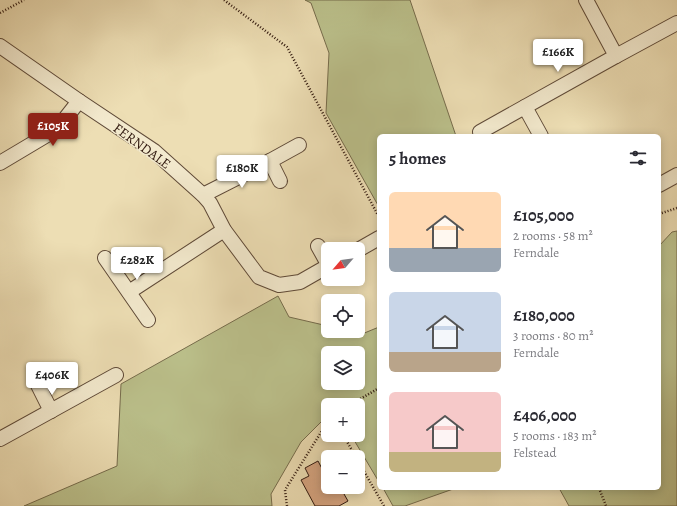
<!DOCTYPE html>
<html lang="en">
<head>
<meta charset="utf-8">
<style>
  body { margin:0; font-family:Alegreya,serif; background:#f2f2f3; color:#2b2b33; height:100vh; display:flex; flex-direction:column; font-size:15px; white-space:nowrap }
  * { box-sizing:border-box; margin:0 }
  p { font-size:13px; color:#7c7c81 }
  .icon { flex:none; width:22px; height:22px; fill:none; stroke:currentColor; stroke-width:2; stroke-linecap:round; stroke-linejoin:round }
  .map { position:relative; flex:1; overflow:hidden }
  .drawer { position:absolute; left:377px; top:134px; width:284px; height:356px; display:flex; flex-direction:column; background:#fff; border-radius:6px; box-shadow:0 2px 10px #0003 }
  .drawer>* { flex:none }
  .needle { width:26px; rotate:242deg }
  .tools { position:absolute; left:321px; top:242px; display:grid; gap:8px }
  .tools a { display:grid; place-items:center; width:44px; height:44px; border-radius:6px; background:#fff; box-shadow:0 2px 10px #0003; font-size:20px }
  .price { position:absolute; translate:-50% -34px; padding:0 9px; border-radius:4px; background:#fff; color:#222; font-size:13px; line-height:26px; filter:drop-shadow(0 1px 2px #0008) }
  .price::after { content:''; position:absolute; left:50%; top:24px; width:12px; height:9px; margin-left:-6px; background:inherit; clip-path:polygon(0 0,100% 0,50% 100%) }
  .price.active { background:#8f2418; color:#fff }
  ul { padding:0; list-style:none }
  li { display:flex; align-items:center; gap:12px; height:100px; padding:0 12px }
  li span { display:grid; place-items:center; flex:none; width:112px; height:80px; border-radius:6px; color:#555 }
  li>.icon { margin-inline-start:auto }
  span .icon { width:48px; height:48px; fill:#fffc; stroke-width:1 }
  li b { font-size:17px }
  h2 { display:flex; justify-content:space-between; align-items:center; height:48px; padding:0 12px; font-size:17px }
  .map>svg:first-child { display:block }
</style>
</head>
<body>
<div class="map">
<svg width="677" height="506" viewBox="0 0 677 506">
  <rect width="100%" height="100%" fill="#eddeb4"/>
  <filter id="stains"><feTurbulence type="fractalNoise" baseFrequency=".005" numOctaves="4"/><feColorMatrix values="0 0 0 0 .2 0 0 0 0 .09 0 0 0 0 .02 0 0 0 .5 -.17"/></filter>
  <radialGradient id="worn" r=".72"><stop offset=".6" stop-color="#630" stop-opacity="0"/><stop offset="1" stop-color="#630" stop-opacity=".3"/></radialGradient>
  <!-- green -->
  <g fill="#bbc08b" stroke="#766c4c" fill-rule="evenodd">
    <polygon points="305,0 410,0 456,136 379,136 379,207 326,113 329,53 311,3"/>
    <polygon points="677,231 677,506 569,506 559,488 659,488 659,246 672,232"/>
    <path d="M278,296l11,21 39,9v5h20l14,3 17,-7v155l-28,-47h7v-30h-30v10l-27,27 -30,52 1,12h-248l93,-40 4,-82zM328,353h30v30h-30z"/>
    <polygon points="383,488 456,488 405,506 393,506"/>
  </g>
  <!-- building -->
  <polygon fill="#d5a37f" stroke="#30180e" points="318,461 328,480 328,487 340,487 348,501 339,506 315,506 301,480 309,476 305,468"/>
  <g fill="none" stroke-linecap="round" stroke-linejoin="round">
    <!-- minor casing -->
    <g stroke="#5f4a38" stroke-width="16">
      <g id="minor">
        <polyline points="0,46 79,101 154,151 203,195 210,203 224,230 259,277 279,285 300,282 328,266"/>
        <polyline points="616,56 677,23"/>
        <polyline points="525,107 541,136"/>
        <polyline points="480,132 616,56 586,0"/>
        <polyline points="0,163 57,129 79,101"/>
        <polyline points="280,181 270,161 299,145"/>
        <polyline points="659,185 677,175"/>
        <polyline points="203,195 270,161"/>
        <polyline points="318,246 328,264"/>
        <polyline points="358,250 379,238"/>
        <polyline points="105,258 148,320"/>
        <polyline points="129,292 224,230"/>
        <polyline points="36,381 51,411"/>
        <polyline points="0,439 116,375"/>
      </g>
    </g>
    <!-- path -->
    <g stroke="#30180e" stroke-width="2.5" stroke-dasharray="1 2" stroke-linecap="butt">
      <polyline points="224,0 287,47 379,217"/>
      <polyline points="0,13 24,0"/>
      <polyline points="659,214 677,208"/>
      <polyline points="350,405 379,388"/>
      <polyline points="343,435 356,457"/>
      <polyline points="358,461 384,506"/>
      <polyline points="599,488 606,506"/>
      <polyline points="287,506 285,490 328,421"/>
    </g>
    <!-- minor -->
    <use href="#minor" stroke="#f3eace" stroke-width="14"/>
  </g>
  <g text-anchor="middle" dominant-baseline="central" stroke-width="3" stroke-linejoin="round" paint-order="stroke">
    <!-- street labels -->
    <g font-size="14" fill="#30180e" stroke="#f3eace">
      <text transform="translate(142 146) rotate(36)">FERNDALE</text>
    </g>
  </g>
  <rect width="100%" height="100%" filter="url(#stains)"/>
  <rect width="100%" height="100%" fill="url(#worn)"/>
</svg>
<div class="tools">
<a><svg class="needle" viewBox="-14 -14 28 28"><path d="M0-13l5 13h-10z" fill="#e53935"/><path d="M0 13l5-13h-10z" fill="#7c7c81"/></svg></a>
<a><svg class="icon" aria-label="locate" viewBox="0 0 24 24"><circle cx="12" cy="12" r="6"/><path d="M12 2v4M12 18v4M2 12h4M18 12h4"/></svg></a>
<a><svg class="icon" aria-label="layers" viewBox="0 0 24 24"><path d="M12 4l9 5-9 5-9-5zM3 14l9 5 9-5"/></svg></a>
<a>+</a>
<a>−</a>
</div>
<b class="price" style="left:558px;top:73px">£166K</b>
<b class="price active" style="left:53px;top:147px">£105K</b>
<b class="price" style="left:242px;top:189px">£180K</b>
<b class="price" style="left:137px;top:281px">£282K</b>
<b class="price" style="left:52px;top:396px">£406K</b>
<section class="drawer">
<h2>5 homes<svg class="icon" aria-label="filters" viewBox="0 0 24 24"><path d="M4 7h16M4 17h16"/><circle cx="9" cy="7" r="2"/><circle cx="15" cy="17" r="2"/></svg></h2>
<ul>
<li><span style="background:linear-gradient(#ffd9b3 70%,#9aa5b1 0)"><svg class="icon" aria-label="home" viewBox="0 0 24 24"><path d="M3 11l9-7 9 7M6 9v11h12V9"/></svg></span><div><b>£105,000</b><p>2 rooms · 58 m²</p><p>Ferndale</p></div></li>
<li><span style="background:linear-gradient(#c9d6e8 75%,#b9a48a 0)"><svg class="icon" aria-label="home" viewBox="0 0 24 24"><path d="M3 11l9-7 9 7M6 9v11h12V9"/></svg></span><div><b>£180,000</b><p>3 rooms · 80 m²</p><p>Ferndale</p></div></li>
<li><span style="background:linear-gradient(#f6c9c9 75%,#c2b280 0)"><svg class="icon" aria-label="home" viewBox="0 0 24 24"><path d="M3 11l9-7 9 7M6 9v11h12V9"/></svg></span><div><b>£406,000</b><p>5 rooms · 183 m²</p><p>Felstead</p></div></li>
</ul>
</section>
</div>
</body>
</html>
